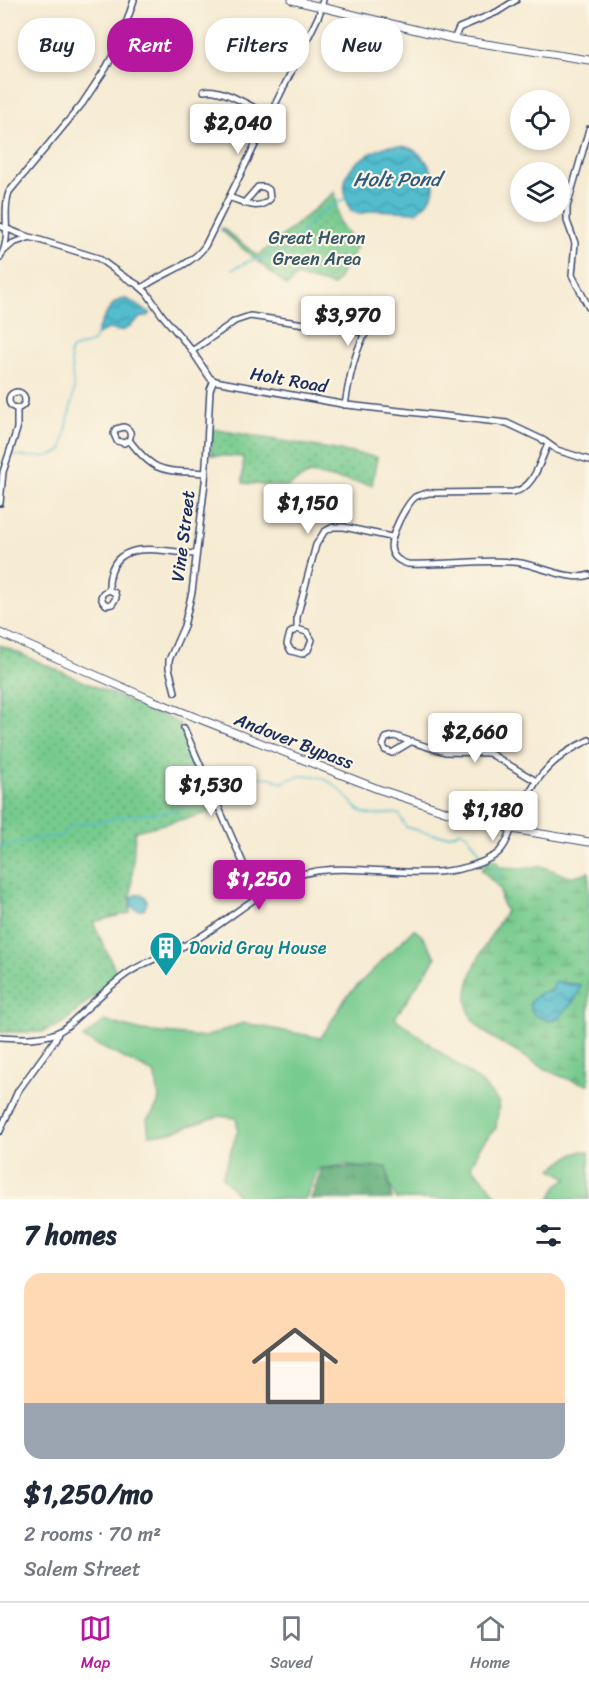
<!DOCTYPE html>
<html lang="en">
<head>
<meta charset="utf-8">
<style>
  body { margin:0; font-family:Sriracha,sans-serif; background:#f2f2f3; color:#1f2937; height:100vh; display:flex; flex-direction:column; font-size:22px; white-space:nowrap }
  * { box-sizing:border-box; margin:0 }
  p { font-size:20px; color:#747a83 }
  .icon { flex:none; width:33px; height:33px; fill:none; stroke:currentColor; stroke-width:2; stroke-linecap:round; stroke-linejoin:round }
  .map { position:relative; height:1199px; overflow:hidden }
  .panel { display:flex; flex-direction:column; background:#fff; flex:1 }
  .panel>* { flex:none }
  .banner { position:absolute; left:18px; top:18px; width:554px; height:54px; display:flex; gap:12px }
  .buttons { position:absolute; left:510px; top:90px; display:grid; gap:12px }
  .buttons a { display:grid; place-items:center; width:60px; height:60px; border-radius:50%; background:#fff; box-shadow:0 3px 9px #0003; font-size:30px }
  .price { position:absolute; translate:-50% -51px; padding:0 14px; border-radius:6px; background:#fff; color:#222; font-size:20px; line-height:39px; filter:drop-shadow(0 2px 3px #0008) }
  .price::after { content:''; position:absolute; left:50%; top:36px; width:18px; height:14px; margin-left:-9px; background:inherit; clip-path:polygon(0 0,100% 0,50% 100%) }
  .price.selected { background:#b5179e; color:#fff }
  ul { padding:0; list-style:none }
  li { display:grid; align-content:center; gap:12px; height:318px; padding:0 24px }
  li+li { border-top:2px solid #e0e1e3 }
  li span { display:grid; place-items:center; height:186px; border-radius:18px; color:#555 }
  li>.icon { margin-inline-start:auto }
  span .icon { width:108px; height:108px; fill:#fffc; stroke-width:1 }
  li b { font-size:26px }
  h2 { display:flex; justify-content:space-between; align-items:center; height:72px; padding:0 24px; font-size:26px }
  .pill { padding:0 21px; border-radius:24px; background:#fff; box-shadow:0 3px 9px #0003; font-size:21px; line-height:54px }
  .pill.selected { background:#b5179e; color:#fff }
  .tabs { display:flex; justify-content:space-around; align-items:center; height:84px; border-top:2px solid #e0e1e3; background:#fff; font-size:16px; color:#747a83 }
  .tabs a { display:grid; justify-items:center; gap:3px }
  .tabs .selected { color:#b5179e }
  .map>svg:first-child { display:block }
</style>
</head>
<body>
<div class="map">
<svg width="589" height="1199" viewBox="0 0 589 1199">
  <defs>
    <pattern id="forest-crowns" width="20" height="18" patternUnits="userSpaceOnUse" patternTransform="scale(1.5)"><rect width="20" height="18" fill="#61af79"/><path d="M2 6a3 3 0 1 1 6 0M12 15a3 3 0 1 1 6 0" fill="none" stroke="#4f8f66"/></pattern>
    <pattern id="wetland-marsh" width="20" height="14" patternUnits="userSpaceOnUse" patternTransform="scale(1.5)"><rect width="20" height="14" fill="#77cb8e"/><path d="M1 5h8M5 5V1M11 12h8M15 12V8" fill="none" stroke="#61a577"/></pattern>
    <pattern id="park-dots" width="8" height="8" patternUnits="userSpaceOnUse" patternTransform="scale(1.5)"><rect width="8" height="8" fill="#77cb8e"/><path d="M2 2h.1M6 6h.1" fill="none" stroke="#61a577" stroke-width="1.8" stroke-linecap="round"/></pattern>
    <pattern id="water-waves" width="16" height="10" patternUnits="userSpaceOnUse" patternTransform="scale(1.5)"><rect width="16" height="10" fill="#52bdce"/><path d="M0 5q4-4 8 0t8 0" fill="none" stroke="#439aaa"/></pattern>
  </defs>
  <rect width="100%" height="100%" fill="#fcf5e5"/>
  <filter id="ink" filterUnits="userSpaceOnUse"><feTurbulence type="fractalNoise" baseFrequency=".0167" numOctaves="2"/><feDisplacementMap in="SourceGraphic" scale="12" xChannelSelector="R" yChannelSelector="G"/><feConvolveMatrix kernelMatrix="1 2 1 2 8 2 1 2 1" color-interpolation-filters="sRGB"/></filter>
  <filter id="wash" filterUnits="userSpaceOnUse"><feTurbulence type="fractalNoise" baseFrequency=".008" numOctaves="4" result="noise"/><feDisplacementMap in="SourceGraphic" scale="24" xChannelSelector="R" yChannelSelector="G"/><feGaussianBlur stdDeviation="1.35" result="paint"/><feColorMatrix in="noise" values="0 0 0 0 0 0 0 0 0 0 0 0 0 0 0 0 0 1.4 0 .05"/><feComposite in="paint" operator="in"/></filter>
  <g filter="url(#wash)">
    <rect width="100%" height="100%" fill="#f6ebd3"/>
    <!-- grass -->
    <g fill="#77cb8e" stroke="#497d76" stroke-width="1.5">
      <path d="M414,929l9,8 13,20 -41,61 87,65 17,20 -3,25 -15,17 -10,22 18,18 9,14h-102l-10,-25 -38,-9 -30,4 -12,30h-70l1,-5 -15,-17 16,-47 -2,-12 -17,-2 -51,17 -19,2 -2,-16c17,-16 12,-25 7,-46l-71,-35 21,-17 38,10 63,6 38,-14 78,15 26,-42z"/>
      <polygon points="582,1151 589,1152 589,1199 550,1199 558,1184 568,1178 552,1169 570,1156"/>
    </g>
    <!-- forest -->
    <polygon fill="url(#forest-crowns)" stroke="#3e6f6c" stroke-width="1.5" points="387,1167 392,1199 311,1199 322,1168"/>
    <!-- wetland -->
    <path fill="url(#wetland-marsh)" stroke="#497d76" stroke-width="1.5" fill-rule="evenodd" d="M496,859l3,8 25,1 17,-2 29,11 19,-5v212c-26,-3 -49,-18 -71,-31 -13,-8 -28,-15 -39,-26 -33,-31 10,-87 27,-116l-5,-10 -1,-12 -19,-20 8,-9zM559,982l21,3c-2,16 -13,21 -20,32l-7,2 -22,-17 10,-9 11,-2z"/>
    <!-- park -->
    <g fill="url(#park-dots)" stroke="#497d76" stroke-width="1.5">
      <polygon points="335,192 339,222 357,247 334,286 295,276 293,281 287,286 221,230 222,228 258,256"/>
      <polygon points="212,429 377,457 372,485 309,474 287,487 243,483 243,457 211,455"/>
      <path d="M0,645l179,78c9,31 25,58 37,88l-81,20 -5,82 -37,9 25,54 -54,46 -9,5 -13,5h-42z"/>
    </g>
    <!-- water -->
    <g fill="url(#water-waves)" stroke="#367696" stroke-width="1.5">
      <path d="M387,146c7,0 17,-1 23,2 17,8 29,29 22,47 -3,7 -10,12 -16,17l-41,-2 -16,4 -8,-3c-18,-37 4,-52 36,-65z"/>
      <path d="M126,299c10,3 14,11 24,13v3l-10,3 -14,11 -6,2 -13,-2 -10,6v-5c9,-12 13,-31 29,-31z"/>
      <circle cx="139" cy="902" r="8"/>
      <path d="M554,982l26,3c-1,16 -13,21 -20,32l-10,4 -16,-6 -4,-7v-6l10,-9 12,-2z"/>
    </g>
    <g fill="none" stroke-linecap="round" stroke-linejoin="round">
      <!-- stream -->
      <g stroke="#52bdce" stroke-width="1.5">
        <polyline points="233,269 249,261 282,255 315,217 346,198"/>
        <path d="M12,455c14,2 39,5 50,-5l12,-59 -4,-39 2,-3 21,-7 4,-9"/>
        <path d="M219,791c15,-11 20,-15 39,-14 11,1 15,-1 23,6 26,-13 45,-9 64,12 5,5 11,14 17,17 13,7 24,-1 37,2l7,13c17,5 40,13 55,4l6,3 14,20"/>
        <polyline points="0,846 10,846 35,839 61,836 72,825 104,821 122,816 168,812 210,798"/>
        <polyline points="492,867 501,877"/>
      </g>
    </g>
  </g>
  <g filter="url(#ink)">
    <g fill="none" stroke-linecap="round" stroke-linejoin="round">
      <!-- minor casing -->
      <g stroke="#3c4b70" stroke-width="8">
        <g id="minor">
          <polyline points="454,39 459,28 497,12 516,0"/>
          <path d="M204,91c18,-4 49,17 66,25"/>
          <polyline points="589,129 567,207 567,221 575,243 572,275 589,308"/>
          <path d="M231,198c14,4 26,14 39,1l-1,-9 -5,-3h-6l-14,16"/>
          <polyline points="0,226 20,234 98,258 123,276 138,285 147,293 162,315 190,348 210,378 215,381 347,405 507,423 543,440 557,450 589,460"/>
          <polyline points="5,250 13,243 28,238"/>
          <path d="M0,258c13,-23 1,-44 9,-66l73,-88 24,-36 13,-24 15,-44"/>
          <path d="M142,288c21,-16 47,-20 63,-42l103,-208 11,-23 4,-15"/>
          <polyline points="192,351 235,321 250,316 366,333"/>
          <circle cx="17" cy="400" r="8"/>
          <path d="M345,405c5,-32 13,-76 41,-96"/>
          <path d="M129,440l-5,3 -7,-2 -3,-7 2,-5 8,-2c6,2 8,7 5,13 27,35 34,30 77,33"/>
          <path d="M548,444c-8,17 -14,45 -35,48l-84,1c-5,1 -10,2 -14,4 -7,6 -12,16 -16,24 -8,17 -16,36 9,43 37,2 76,-6 113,-1 18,3 52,19 68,12"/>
          <polyline points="0,503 3,472 17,429 17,408"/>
          <path d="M109,590l-6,3 -2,4 2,5 4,3 5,-1 4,-6 -1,-5 -6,-3c-2,-55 51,-39 86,-36"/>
          <polyline points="297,629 290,633 287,644 291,651 302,654 308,650 312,640 307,632 297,629 297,617 316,545 324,532 333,527 344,527 391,537"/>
          <polyline points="175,692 169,668 169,660 184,626 192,592 205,482 210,390 214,380"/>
          <polyline points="184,728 258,897"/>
          <path d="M412,741l-20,12 -7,-3 -2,-5 3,-7 8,-2c17,5 34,12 52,16l43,1 47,28"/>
          <path d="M0,1037c19,1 41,3 58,-5 7,-3 13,-9 18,-14 17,-15 33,-32 52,-45 21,-14 47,-21 69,-34 30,-18 56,-42 87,-58 61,-31 146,13 210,-25 11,-7 14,-19 19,-30 19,-42 32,-66 76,-86"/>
          <polyline points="0,1131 18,1091 55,1040 58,1033"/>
        </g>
      </g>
      <!-- major casing -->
      <g stroke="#3c4b70" stroke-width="9">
        <g id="major">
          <polyline points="292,0 454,39 589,60"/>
          <polyline points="0,633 154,701 378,789 466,818 512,829 589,842"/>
        </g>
      </g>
      <!-- minor -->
      <use href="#minor" stroke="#fff" stroke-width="5"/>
      <!-- major -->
      <use href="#major" stroke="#fff" stroke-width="7"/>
    </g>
  </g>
  <!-- icons -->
  <defs>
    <g id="building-pin" transform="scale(1.725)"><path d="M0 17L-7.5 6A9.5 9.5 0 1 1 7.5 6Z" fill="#0f9aa8" stroke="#fcf5e5"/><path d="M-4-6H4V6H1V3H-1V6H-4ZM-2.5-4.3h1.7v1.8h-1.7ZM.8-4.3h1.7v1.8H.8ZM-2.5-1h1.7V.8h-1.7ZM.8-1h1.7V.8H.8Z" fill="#fff"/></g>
  </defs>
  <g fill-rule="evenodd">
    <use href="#building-pin" x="166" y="948"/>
  </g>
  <g text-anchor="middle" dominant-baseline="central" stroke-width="4.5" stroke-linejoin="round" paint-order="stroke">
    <!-- park labels -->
    <g font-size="18" fill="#32566a" stroke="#fcf5e5">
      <text x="317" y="238">Great Heron<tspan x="317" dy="21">Green Area</tspan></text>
    </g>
    <!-- street labels -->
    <g font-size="18" fill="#1b2f5e" stroke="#fcf5e5">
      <text transform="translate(289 380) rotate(10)">Holt Road</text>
      <text transform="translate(183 536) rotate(-83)">Vine Street</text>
      <text transform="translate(294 741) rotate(21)">Andover Bypass</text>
    </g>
    <!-- culture labels -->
    <g font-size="18" fill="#0d838f" stroke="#fcf5e5" text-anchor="start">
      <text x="189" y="948">David Gray House</text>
    </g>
    <!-- water labels -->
    <g font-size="20" font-style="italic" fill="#2c5a80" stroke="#fcf5e5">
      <text x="397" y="179">Holt Pond</text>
    </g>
  </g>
</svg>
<div class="buttons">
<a><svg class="icon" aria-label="locate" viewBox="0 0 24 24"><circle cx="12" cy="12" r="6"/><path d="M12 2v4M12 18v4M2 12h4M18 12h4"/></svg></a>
<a><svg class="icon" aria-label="layers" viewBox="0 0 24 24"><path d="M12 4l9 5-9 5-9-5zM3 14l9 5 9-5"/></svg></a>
</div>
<b class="price" style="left:238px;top:155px">$2,040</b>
<b class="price" style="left:348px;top:347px">$3,970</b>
<b class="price" style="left:308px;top:535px">$1,150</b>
<b class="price" style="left:475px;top:764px">$2,660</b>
<b class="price" style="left:211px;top:817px">$1,530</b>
<b class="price" style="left:493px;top:842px">$1,180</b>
<b class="price selected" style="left:259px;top:911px">$1,250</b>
<div class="banner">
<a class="pill">Buy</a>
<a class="pill selected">Rent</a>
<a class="pill">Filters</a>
<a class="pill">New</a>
</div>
</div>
<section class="panel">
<h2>7 homes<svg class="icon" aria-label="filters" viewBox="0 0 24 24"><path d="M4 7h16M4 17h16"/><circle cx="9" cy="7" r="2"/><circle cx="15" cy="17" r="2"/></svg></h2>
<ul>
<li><span style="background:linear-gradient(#ffd9b3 70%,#9aa5b1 0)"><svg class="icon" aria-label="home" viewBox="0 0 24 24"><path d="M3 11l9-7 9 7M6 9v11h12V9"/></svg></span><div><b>$1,250/mo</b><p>2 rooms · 70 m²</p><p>Salem Street</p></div></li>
</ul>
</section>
<nav class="tabs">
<a class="selected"><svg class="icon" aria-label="map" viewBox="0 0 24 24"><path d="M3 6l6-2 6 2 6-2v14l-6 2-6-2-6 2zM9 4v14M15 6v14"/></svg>Map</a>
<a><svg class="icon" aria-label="saved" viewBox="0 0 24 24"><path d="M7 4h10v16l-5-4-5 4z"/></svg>Saved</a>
<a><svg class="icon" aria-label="home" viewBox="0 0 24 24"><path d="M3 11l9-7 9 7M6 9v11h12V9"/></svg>Home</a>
</nav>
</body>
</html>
